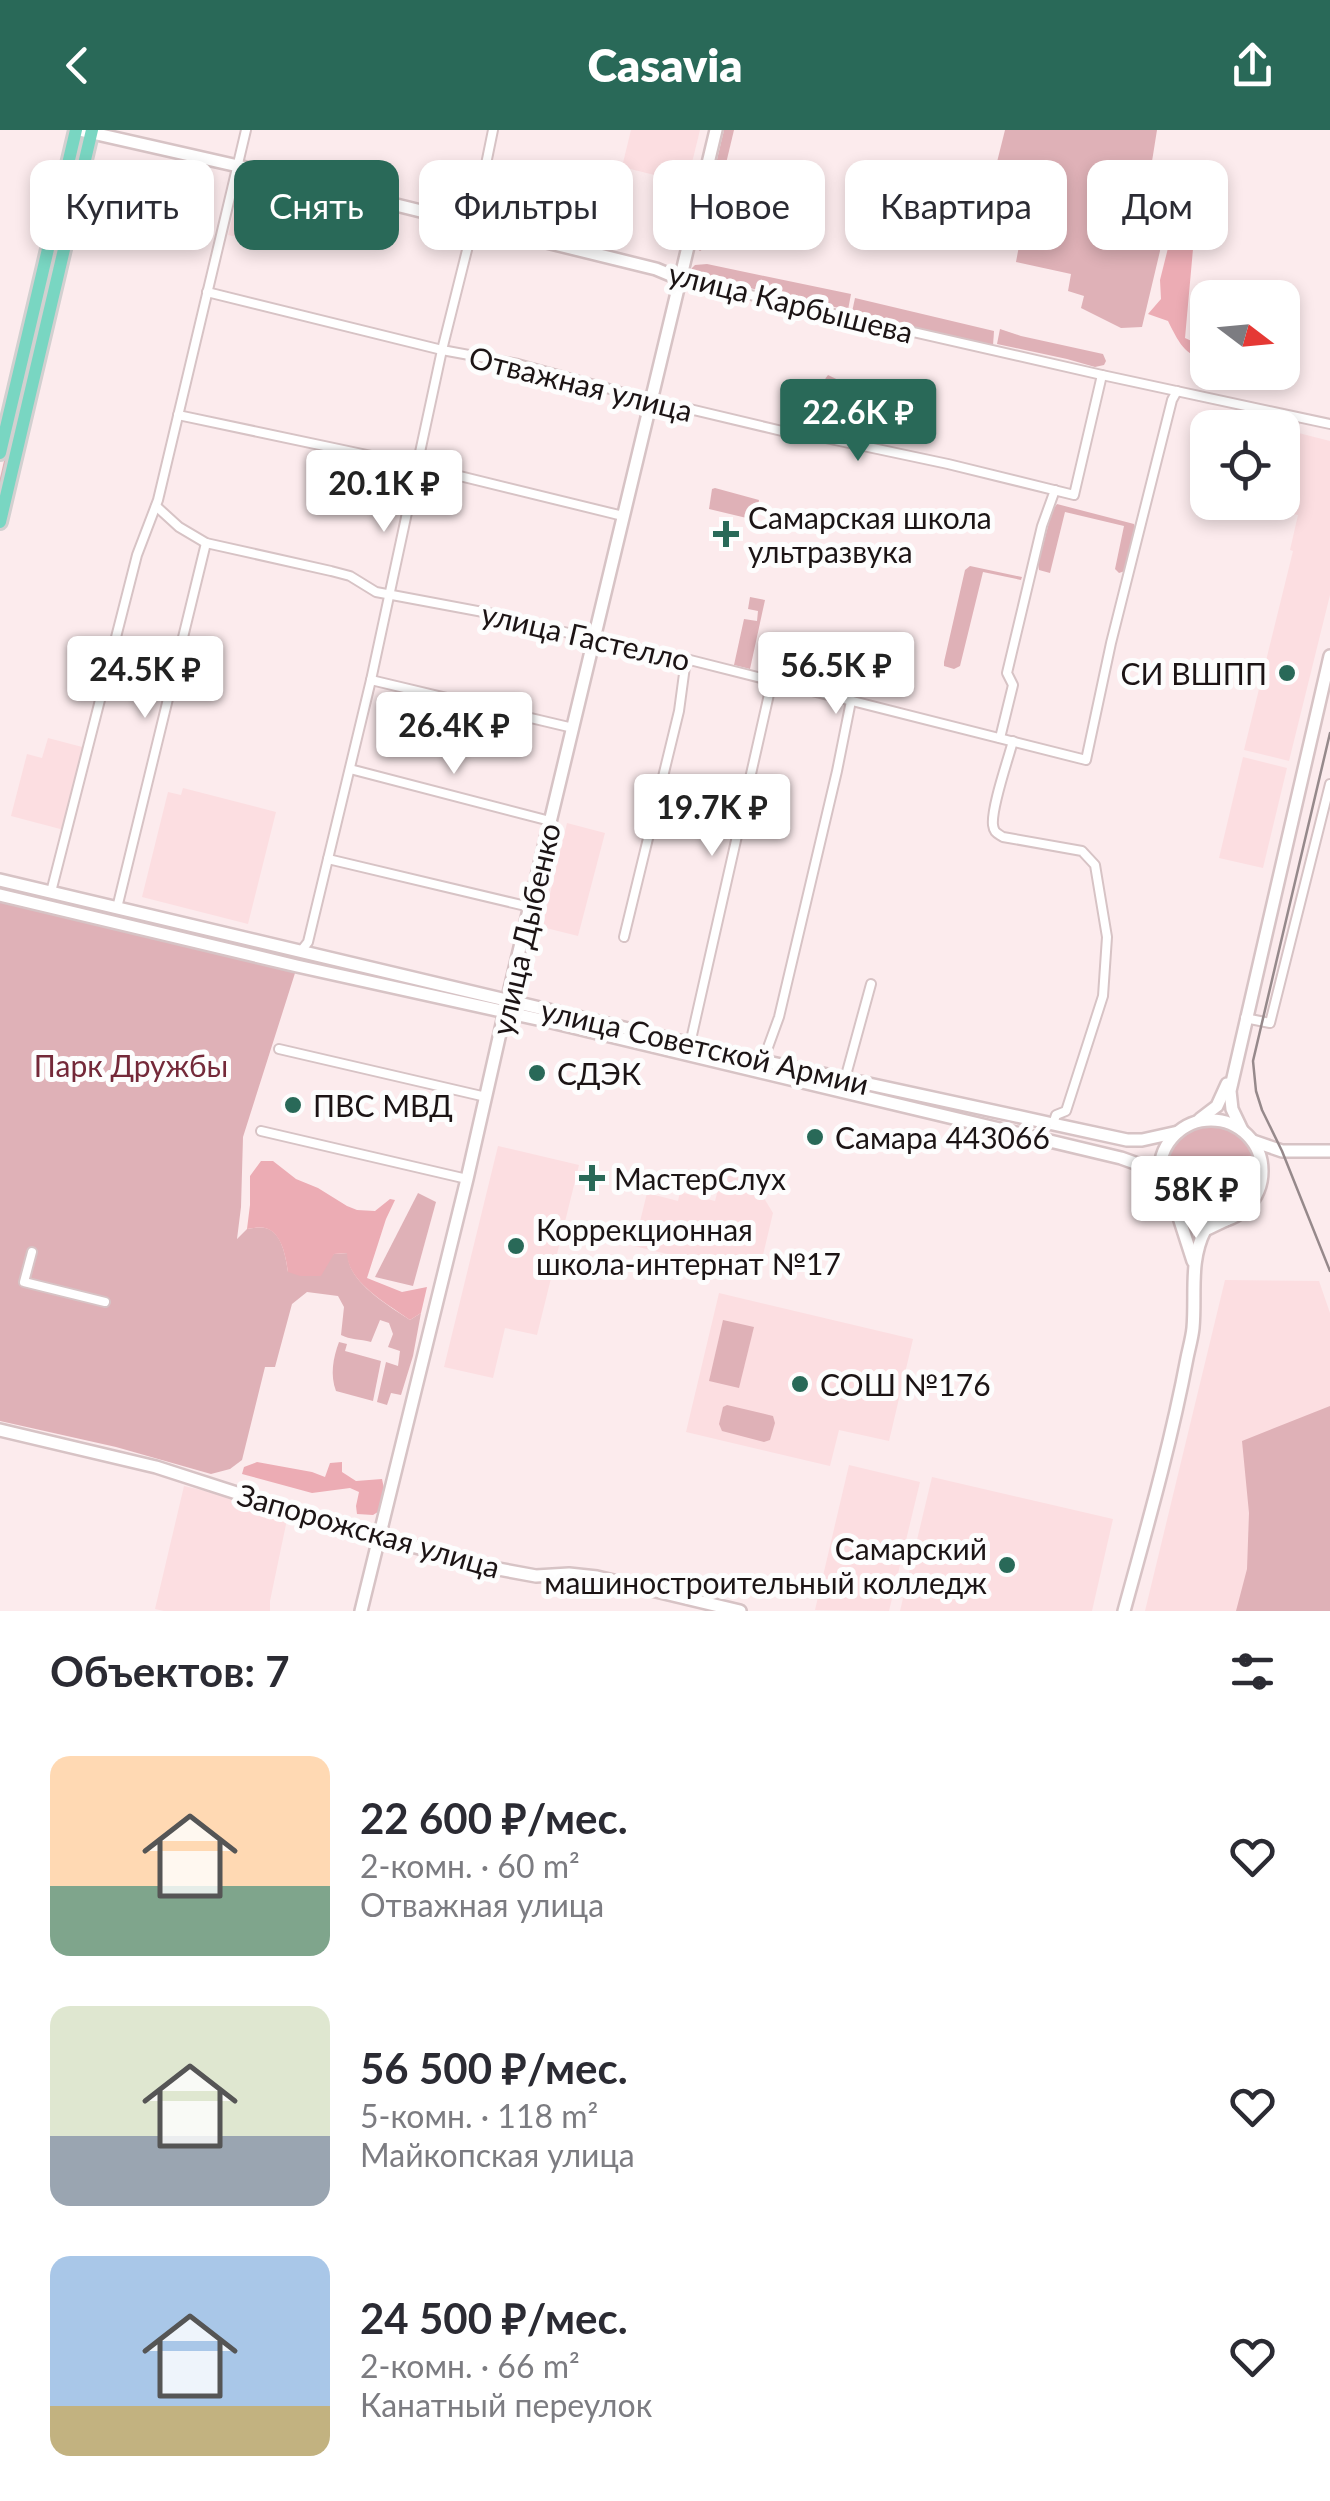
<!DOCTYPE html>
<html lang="ru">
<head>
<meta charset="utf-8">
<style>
  body { margin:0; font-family:Lato,sans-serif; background:#f7f7f7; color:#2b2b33; height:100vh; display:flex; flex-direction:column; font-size:38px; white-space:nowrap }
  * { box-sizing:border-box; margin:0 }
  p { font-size:32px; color:#7c7c81 }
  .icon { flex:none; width:55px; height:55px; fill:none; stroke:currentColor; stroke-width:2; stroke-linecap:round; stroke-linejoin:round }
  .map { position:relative; height:1481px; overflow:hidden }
  .side { display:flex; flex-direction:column; background:#fff; flex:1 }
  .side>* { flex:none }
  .top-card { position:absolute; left:30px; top:30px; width:1270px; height:90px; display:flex; gap:20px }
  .needle { width:65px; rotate:106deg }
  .tools { position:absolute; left:1190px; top:150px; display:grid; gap:20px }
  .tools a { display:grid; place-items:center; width:110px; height:110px; border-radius:20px; background:#fff; box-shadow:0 5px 15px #0003; font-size:50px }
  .price { position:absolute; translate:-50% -85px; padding:0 22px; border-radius:10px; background:#fff; color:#222; font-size:32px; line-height:65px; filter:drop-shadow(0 2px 5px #0008) }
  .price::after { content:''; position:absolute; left:50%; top:60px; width:30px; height:22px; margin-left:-15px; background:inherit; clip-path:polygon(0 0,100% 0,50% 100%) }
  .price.on { background:#296958; color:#fff }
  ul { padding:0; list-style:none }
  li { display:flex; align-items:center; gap:30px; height:250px; padding:0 50px }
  li span { display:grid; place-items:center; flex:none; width:280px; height:200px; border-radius:20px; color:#555 }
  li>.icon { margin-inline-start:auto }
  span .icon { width:120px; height:120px; fill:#fffc; stroke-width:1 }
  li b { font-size:42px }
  h2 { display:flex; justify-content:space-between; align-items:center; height:120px; padding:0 50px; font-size:42px }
  .chip { padding:0 35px; border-radius:20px; background:#fff; box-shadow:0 5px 15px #0003; font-size:35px; line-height:90px }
  .chip.on { background:#296958; color:#fff }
  header { display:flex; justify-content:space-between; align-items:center; height:130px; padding:0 50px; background:#296958; color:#fff; font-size:45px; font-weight:800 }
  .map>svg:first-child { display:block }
</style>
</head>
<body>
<header><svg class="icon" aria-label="back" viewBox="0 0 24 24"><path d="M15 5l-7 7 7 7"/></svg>Casavia<svg class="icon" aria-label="share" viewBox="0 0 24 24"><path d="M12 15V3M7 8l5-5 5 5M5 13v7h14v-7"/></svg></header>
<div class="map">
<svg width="1330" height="1481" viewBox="0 0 1330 1481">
  <rect width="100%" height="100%" fill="#fcebed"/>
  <!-- built -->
  <g fill="#fcdee1">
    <polygon points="631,0 700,0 687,53 622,37"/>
    <polygon points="234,81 290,95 284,118 228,105"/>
    <polygon points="1283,299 1330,311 1330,465 1289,631 1244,620 1293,421 1290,420 1298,385 1255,375 1256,373 1282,372"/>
    <polygon points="48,608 86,618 64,700 11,686 27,624 42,628"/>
    <polygon points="1243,627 1287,638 1263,738 1219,728"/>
    <polygon points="183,658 276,682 248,794 142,767 168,662 181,665"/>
    <polygon points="567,693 605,703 578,806 542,797"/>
    <polygon points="498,1016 579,1035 537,1205 505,1198 493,1248 444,1237"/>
    <polygon points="723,1041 752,1048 773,1083 758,1146 634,1116 647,1063 678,1071 680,1062 715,1071"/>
    <polygon points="1225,1150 1319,1151 1330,1183 1330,1481 1145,1481"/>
    <polygon points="719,1163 913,1209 889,1311 839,1300 830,1336 686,1302"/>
    <polygon points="849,1335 920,1352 889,1481 815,1480"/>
    <polygon points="932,1347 1113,1389 1092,1481 900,1481"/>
    <polygon points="184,1356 289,1380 270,1471 270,1481 164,1481 155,1479"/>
  </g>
  <!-- green -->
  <g fill="#dfb1b7">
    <polygon points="724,0 734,0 706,117 700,121 696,118"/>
    <polygon points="1005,0 1157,0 1142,94 1161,108 1160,121 1142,197 1121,198 1081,178 1084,166 1068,161 1071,144 1016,132 1024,89 985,80"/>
    <polygon points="76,38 77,39 0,371 0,348 72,40"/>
    <polygon points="707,134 851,164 848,180 692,145 691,139 695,135"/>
    <polygon points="855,168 994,201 993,216 852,182"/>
    <polygon points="1000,199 1021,206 1103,224 1106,231 1104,235 1095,237 1067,229 997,214"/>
    <path d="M828,245l31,15 2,4 -12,43 -35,-8c-5,-15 4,-41 14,-54z"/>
    <polygon points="715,358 759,370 755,390 709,379 712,359"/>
    <polygon points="1057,374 1134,394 1135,397 1125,441 1119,443 1115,439 1124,396 1065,382 1050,443 1039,440 1038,434 1052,381"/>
    <polygon points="970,436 1022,447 1021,450 983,442 960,536 954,539 944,536 944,532 965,440"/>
    <polygon points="750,467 765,470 750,539 734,535 744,489 757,491 758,481 748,479"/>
    <path d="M0,770l296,70 -53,167 -2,70 -4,32 10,-10c6,-1 12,-2 18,-1 17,3 21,30 23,44l46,-18 14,-1c-2,28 41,53 62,67l11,-7 -8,43 -12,39 -10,-2 -4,12 -10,-3 9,-40 12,4 2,-15 -12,-4 5,-13 -4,-11 -9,-3 -9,22c-11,-3 -21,-2 -30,-7l3,-28 -6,-11 -31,-4 -15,12 -17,63h-10l-23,93 -12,9 -19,5 -95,-27 -116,-26z"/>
    <circle cx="1210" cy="1041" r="46"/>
    <polygon points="418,1063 436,1072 413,1156 375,1147"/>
    <polygon points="723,1190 754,1197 739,1258 709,1251"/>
    <path d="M339,1212l8,2 -2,7 36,10 -8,40 -37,-10c-6,-16 -3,-33 3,-49z"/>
    <polygon points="727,1275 773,1286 775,1293 770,1310 764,1312 722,1301 719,1294 723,1277"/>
    <polygon points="1330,1276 1330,1481 1236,1481 1247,1439 1249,1383 1242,1311"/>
  </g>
  <!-- forest -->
  <g fill="#ecacb4">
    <path d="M1169,114l24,5 -8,89 22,10v13c-23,-6 -29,-20 -39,-40l-20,-7 13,-15 -1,-19z"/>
    <path d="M261,1031h12l23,18 22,9 29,18 10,4 18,1 15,-12 5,1 -9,19 -19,59 35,14 25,-5 -6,26 -11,7c-21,-15 -63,-38 -63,-67l-13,1 -13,22h-21l-12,-4c-2,-14 -6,-40 -23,-44 -6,-1 -12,0 -18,1l3,-24v-29z"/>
    <polygon points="257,1332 312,1342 325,1347 330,1333 342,1332 342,1342 356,1351 382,1349 385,1363 381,1380 373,1385 357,1384 356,1376 359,1362 350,1358 312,1363 242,1344 244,1337"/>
  </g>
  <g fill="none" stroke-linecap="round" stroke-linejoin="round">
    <!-- street casing -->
    <g stroke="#d7c3c5" stroke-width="12">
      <g id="street">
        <polyline points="680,149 1102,245 1330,294"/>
        <polyline points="207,162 442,220 518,234 639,267 782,301 802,303 948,334 1074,365 1102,245"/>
        <polyline points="178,285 419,336 623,386"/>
        <polyline points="156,376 179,397 206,413 331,441 350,446 376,462 510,487 528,494 686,529 1086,630 1111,513 1172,270 1177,261"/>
        <polyline points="371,550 573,598"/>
        <polyline points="1000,608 1013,555 1007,543 1042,396 1055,360"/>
        <path d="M1013,611c-5,19 -22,67 -20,84 1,8 4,8 10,12l79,14 13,14 12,72 -4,59 -37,115 -10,4 -3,9"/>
        <polyline points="350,639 550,691"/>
        <polyline points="328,729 530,777"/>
        <polyline points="51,762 137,425 158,370 246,0"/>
        <polyline points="117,778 206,413"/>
        <polyline points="624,807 679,581 686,529"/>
        <polyline points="301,821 308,812 371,550 442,220 475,88 493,0"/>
        <polyline points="1245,888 1270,893 1330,654"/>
        <polyline points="690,914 772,551"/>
        <polyline points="279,919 486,967"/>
        <polyline points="763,931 779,887 837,641 851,571"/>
        <polyline points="845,949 871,854"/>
        <polyline points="261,1001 467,1049"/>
        <polyline points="32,1122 24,1152 105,1172"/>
      </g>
    </g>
    <!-- secondary casing -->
    <g stroke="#d7c3c5" stroke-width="16">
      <g id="secondary">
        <polyline points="79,0 238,36 656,139 680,149"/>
        <polyline points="0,750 763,931 1053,994 1127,1010 1142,1010 1178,1002"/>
        <polyline points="0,765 297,836 551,892 1121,1028 1135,1033 1161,1052"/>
        <polyline points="1200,989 1217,976 1227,954"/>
        <circle cx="1211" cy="1041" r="51"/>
        <polyline points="1242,1000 1232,979 1230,961 1330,526"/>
        <polyline points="1253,1011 1282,1021 1330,1021"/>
        <polyline points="1176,1078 1193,1131"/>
        <polyline points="0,1300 156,1337 342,1397 493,1438 536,1446 569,1444 597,1447 740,1481"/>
        <polyline points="361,1481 467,1049 510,859 716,0"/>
        <path d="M1124,1481c23,-84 47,-168 63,-253 2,-10 5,-20 6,-30 3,-34 -4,-67 12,-98l23,-11"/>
      </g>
    </g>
    <!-- primary casing -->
    <g stroke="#d2d0d0" stroke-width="18">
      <g id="primary">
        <polyline points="0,323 76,0"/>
        <polyline points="0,392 92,0"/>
      </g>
    </g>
    <!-- street -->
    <use href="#street" stroke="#fff" stroke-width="8"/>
    <!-- secondary -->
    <use href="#secondary" stroke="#fff" stroke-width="11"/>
    <!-- primary -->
    <use href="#primary" stroke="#79d6c2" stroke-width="12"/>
    <!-- tram -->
    <polyline stroke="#96898b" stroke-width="2.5" points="1330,603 1253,931 1256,961 1262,980 1282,1021 1330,1141"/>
  </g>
  <!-- markers -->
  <g fill="#296958" stroke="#fdfdfd" stroke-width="4">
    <path d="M721 389h10v10h10v10h-10v10h-10v-10h-10v-10h10z"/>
    <circle cx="1287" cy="543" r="10"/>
    <circle cx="537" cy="943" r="10"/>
    <circle cx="293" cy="975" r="10"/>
    <circle cx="815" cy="1007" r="10"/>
    <path d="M587 1033h10v10h10v10h-10v10h-10v-10h-10v-10h10z"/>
    <circle cx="516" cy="1116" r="10"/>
    <circle cx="800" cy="1254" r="10"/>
    <circle cx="1007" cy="1435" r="10"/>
  </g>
  <g text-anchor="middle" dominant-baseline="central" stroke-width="10" stroke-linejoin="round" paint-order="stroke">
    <!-- street labels -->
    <g font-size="30" fill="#1c1415" stroke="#fdfdfd">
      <text transform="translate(791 172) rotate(14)">улица Карбышева</text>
      <text transform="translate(581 253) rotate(14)">Отважная улица</text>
      <text transform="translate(586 506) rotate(13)">улица Гастелло</text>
      <text transform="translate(525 799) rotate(-77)">улица Дыбенко</text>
      <text transform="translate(705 916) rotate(13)">улица Советской Армии</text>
      <text transform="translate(369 1400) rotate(16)">Запорожская улица</text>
    </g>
    <!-- poi labels -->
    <g font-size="30" fill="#1c1415" stroke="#fdfdfd" text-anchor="start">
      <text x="748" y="387">Самарская школа<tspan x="748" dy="34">ультразвука</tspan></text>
      <text x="1267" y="543" text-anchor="end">СИ ВШПП</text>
      <text x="557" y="943">СДЭК</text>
      <text x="313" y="975">ПВС МВД</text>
      <text x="835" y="1007">Самара 443066</text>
      <text x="614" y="1048">МастерСлух</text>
      <text x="536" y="1099">Коррекционная<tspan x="536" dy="34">школа-интернат №17</tspan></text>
      <text x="820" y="1254">СОШ №176</text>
      <text x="987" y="1418" text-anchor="end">Самарский<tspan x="987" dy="34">машиностроительный колледж</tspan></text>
    </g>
    <!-- park labels -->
    <g font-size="30" fill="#742939" stroke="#fdfdfd">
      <text x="131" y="935">Парк Дружбы</text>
    </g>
  </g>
</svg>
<div class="tools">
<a><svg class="needle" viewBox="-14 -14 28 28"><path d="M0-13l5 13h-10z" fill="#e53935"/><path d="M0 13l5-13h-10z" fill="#7c7c81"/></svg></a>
<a><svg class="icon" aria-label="locate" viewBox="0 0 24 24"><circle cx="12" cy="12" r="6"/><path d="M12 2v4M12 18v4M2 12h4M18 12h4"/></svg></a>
</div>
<b class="price on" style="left:858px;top:334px">22.6K ₽</b>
<b class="price" style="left:384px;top:405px">20.1K ₽</b>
<b class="price" style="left:836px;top:587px">56.5K ₽</b>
<b class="price" style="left:145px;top:591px">24.5K ₽</b>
<b class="price" style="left:454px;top:647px">26.4K ₽</b>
<b class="price" style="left:712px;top:729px">19.7K ₽</b>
<b class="price" style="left:1196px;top:1111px">58K ₽</b>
<div class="top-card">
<a class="chip">Купить</a>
<a class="chip on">Снять</a>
<a class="chip">Фильтры</a>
<a class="chip">Новое</a>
<a class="chip">Квартира</a>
<a class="chip">Дом</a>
</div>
</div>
<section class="side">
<h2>Объектов: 7<svg class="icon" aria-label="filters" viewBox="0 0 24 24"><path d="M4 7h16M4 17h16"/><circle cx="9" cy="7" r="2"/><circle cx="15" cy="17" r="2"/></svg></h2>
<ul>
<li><span style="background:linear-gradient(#ffd9b3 65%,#7fa58c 0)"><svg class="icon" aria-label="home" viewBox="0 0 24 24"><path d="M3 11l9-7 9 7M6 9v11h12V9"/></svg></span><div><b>22 600 ₽/мес.</b><p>2-комн. · 60 m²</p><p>Отважная улица</p></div><svg class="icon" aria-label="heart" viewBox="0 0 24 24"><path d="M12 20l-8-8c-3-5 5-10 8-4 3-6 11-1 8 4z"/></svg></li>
<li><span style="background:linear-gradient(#dfe7d0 65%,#9aa5b1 0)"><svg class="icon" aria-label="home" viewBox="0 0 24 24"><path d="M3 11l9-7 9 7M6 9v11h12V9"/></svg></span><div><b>56 500 ₽/мес.</b><p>5-комн. · 118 m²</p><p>Майкопская улица</p></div><svg class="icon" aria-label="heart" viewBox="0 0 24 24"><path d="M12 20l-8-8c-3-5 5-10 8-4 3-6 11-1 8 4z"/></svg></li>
<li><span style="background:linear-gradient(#a9c7e8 75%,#c2b280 0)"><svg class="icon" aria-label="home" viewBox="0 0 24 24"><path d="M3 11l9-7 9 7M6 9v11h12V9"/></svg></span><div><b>24 500 ₽/мес.</b><p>2-комн. · 66 m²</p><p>Канатный переулок</p></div><svg class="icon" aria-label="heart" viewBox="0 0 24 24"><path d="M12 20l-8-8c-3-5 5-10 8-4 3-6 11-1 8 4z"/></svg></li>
</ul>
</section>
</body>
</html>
